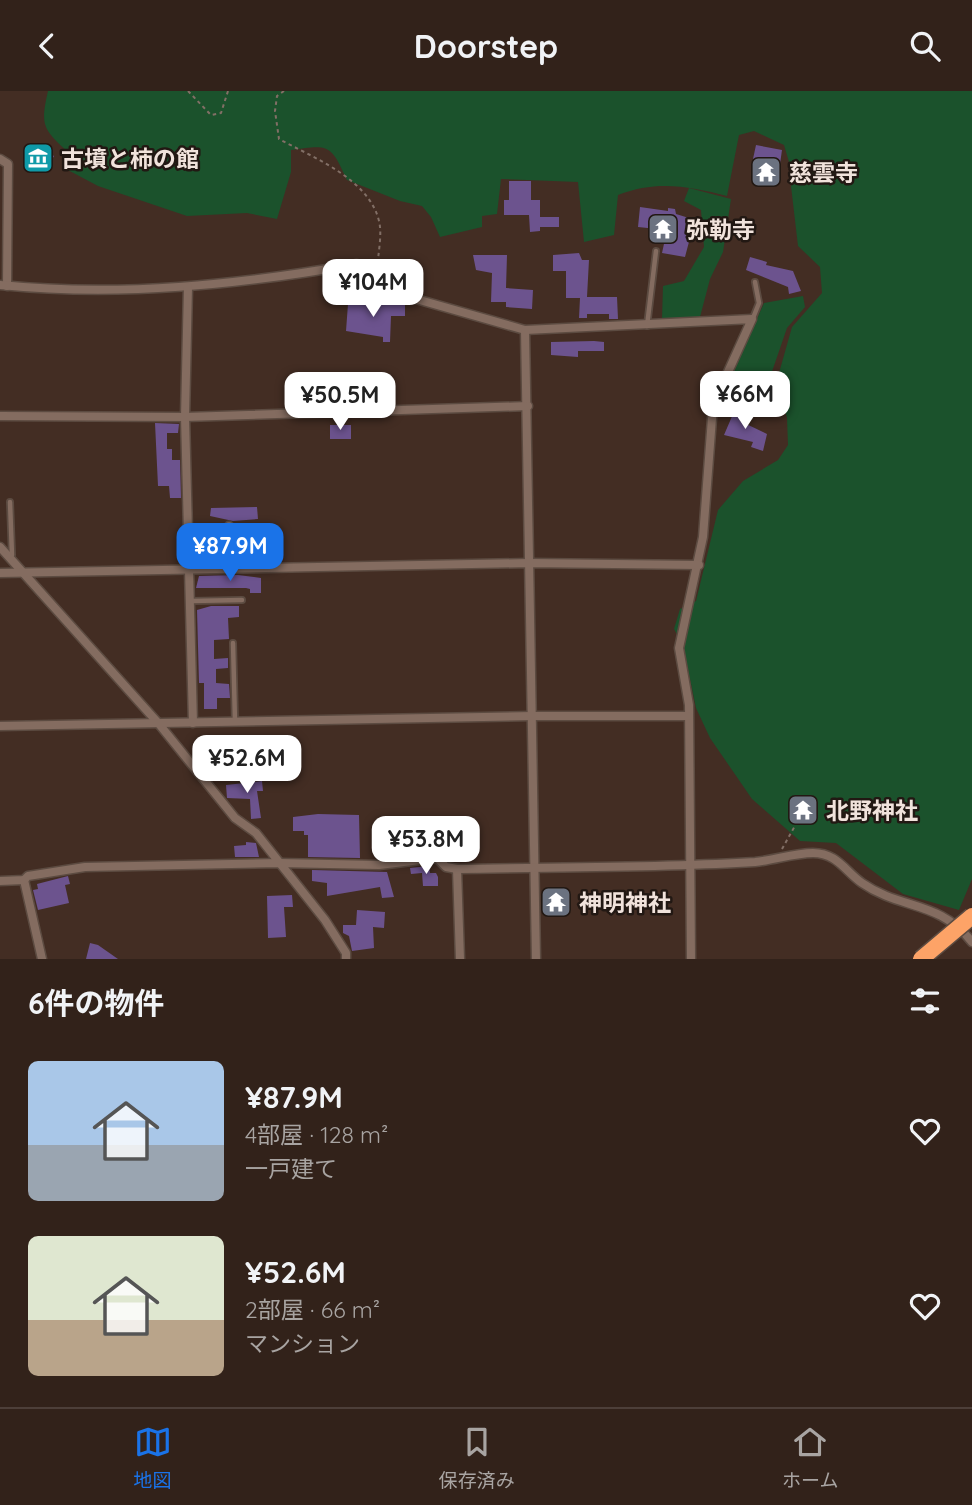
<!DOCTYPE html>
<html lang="ja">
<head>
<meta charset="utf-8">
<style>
  body { margin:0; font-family:Quicksand,"Noto Sans JP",sans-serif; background:#3a2a23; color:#f1f3f6; height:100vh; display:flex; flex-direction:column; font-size:26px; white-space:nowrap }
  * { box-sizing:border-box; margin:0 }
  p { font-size:23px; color:#a8a4a2 }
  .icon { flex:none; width:38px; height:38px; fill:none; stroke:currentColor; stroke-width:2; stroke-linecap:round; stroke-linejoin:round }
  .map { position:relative; height:868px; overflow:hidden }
  .side { display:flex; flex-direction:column; background:#32221a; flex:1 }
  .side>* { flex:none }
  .price { position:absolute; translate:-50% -60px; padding:0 16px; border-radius:14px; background:#fff; color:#222; font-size:23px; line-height:46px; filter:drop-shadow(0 2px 4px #0008) }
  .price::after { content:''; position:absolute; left:50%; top:42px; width:21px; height:16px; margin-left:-10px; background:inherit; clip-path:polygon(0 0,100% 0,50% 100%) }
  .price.active { background:#1a73e8; color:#fff }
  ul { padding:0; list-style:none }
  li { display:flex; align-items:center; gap:21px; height:175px; padding:0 28px }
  li span { display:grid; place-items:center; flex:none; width:196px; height:140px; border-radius:10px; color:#555 }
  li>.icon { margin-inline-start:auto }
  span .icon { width:84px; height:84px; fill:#fffc; stroke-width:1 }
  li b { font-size:30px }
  h2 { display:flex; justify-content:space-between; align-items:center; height:84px; padding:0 28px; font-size:30px }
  header { display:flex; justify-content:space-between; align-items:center; height:91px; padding:0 28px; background:#32221a; font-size:32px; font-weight:700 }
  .menu { display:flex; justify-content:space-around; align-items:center; height:98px; border-top:2px solid #4d3f39; background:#32221a; font-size:19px; color:#a8a4a2 }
  .menu a { display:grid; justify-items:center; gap:4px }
  .menu .active { color:#1a73e8 }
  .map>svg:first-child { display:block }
</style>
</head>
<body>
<header><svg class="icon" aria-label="back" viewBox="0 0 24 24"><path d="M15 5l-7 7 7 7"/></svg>Doorstep<svg class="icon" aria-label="search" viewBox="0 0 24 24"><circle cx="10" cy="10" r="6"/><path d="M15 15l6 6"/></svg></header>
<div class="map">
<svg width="972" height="868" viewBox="0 0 972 868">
  <rect width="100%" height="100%" fill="#432d23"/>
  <!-- green -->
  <g fill="#1b522c">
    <path d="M48,0h924v788l-13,31 -56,-16 -67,-51 -36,-2 -48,-42 -42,-61 -14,-30 -13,-63 -9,-16 6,-20 16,-8 22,-91 25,-29 35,-21 10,-15 -1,-27 -10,-38 15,-53 30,-34 -2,-26 -22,-21 -7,-60 3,-7 -10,-34 -30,-14 -15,4 -12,61c-38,-10 -71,-16 -109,-1l-4,40 -30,7 -6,-60 -77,-3 -4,35 -15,2v11l-42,10 -9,-20 -9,-11 -22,-5 -53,-21c-16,-35 -17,-36 -56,-30v22l-14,47 -30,-6 -60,3 -89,-30 -32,-17 3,-16c-26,-24 -29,-27 -21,-62z"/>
    <polygon points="689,97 731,108 723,161 710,188 700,226 662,228 663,195 684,190 704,156 701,119 684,110"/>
    <polygon points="803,205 805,216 787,237 766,298 755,317 723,304 764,212"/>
  </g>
  <!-- building -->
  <g fill="#6c538e">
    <polygon points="30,53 54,65 46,80 24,69"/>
    <polygon points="756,54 782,59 780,73 753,68"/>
    <polygon points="509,90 531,90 531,109 540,109 540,126 559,126 559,136 540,136 540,140 530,141 529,124 504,124 504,109 509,109"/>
    <polygon points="640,116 668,120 668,117 675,118 676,123 689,127 686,146 690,147 685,166 662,162 667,139 638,136"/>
    <polygon points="579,162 582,169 589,169 587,206 617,206 618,228 609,228 609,223 587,223 587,227 579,227 580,207 566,207 566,180 553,180 553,164"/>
    <polygon points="473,164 507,164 506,197 533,199 532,218 506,216 506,211 491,211 492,182 476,179"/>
    <polygon points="750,166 767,171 766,174 793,180 801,200 789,203 788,196 746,179"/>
    <polygon points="348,213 405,214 405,225 391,225 390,251 383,251 383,246 346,240"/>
    <polygon points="594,250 604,251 604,260 578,260 578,266 551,264 551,251"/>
    <polygon points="736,316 744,319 740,330 767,343 763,360 751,356 753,351 724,344"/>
    <polygon points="155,332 179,333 178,342 167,342 167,358 172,358 172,369 180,369 181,407 170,407 169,395 158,395"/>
    <rect x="330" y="334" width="21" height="14"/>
    <polygon points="257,416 258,428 233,430 210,425 211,417"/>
    <polygon points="238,484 261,487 261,502 250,502 250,498 246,497 196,497 199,485"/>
    <polygon points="211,515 239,515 239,526 228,527 229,548 214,549 214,568 228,567 228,577 216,578 216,592 229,593 230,607 217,607 217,618 204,618 204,592 199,592 197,519"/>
    <polygon points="262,690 263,700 257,700 261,727 251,728 250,708 227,707 226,694"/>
    <polygon points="318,723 359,724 360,767 308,766 308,744 304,744 304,740 293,740 293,726"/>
    <polygon points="246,751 256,752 259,766 235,766 234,755 246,754"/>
    <polygon points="429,775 430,782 436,782 438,786 438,795 423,795 422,782 411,783 410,777"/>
    <polygon points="312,779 387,781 394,806 382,807 380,796 327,805 327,792 312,790"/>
    <polygon points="68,785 70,793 65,794 69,812 38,819 33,799 38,798 37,793"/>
    <polygon points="292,804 293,816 284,816 286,846 268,847 267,805"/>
    <polygon points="357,819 385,821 384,837 373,836 374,857 352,860 349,845 343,842 343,834 356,834"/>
    <polygon points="90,852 98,854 118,868 86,868"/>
  </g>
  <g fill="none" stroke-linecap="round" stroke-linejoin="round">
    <!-- lane casing -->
    <g stroke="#5c4b41" stroke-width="8">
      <g id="lane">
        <polyline points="753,227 759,212 755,191"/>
        <polyline points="647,235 656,160"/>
        <polyline points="9,467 12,464 10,411"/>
        <polyline points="191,510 242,509"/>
        <polyline points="233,552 235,631"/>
      </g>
    </g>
    <!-- street casing -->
    <g stroke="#5c4b41" stroke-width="11">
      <g id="street">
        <polyline points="0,68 8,73 7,195"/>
        <path d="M0,194c120,12 238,0 357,-21l21,5 17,24 130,37 227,-11 -39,86 -10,132 -24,111 10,57 2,254"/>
        <polyline points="188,196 185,326 193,632"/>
        <polyline points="525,239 536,868"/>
        <polyline points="0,325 185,326 528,315"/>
        <polyline points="0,456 159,633 235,727 256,742 325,829 346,862 346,868"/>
        <polyline points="225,478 228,467 229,435"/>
        <polyline points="0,482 529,472 699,474"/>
        <polyline points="0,635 532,625 688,625"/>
        <polyline points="457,778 460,868"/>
        <polyline points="24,789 42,868"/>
        <path d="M0,790l24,-1 4,-4 57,-9 194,-4 100,2 58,-7 9,9 11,2c99,-2 199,-1 298,-7 20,-2 39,-9 58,-9 24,0 32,18 49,30 39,27 77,17 110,59"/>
      </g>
    </g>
    <!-- path -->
    <g stroke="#826f66" stroke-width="2" stroke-dasharray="3.5 3.5" stroke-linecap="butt">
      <polyline points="188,0 211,24 221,22 228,0"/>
      <path d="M284,0l-7,5 -2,15 4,28c35,19 90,40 100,82 3,12 0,27 -1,39"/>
      <polyline points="782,758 801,724"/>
    </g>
    <!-- lane -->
    <use href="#lane" stroke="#846c60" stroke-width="4.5"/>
    <!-- street -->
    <use href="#street" stroke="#846c60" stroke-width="8"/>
    <!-- highway-bridge casing -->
    <g stroke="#5c4b41" stroke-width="19" stroke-linecap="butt">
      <polyline id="highway-bridge" points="921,868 972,825"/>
    </g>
    <!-- highway-bridge -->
    <use href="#highway-bridge" stroke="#fda367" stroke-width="16"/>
  </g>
  <!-- icons -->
  <defs>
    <g id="museum-square" transform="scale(1.575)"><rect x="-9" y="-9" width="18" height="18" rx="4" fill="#0f9aa8" stroke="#221813"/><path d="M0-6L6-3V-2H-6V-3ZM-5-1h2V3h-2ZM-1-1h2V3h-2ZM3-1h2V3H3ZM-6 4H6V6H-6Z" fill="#fff"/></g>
    <g id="temple-square" transform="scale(1.575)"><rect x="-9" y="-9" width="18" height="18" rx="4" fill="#6b7280" stroke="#221813"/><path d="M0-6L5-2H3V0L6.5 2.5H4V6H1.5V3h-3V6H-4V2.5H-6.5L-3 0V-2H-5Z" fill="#fff"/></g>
  </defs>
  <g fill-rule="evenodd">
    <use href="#museum-square" x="38" y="67"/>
    <use href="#temple-square" x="766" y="81"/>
    <use href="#temple-square" x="663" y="138"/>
    <use href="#temple-square" x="803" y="719"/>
    <use href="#temple-square" x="556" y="811"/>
  </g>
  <g text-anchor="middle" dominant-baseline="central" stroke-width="5" stroke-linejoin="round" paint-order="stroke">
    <!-- poi labels -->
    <g font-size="23" font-weight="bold" fill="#f1e3dc" stroke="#221813" text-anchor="start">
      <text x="61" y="67">古墳と柿の館</text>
      <text x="789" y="81">慈雲寺</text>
      <text x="686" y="138">弥勒寺</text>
      <text x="826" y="719">北野神社</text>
      <text x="579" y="811">神明神社</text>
    </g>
  </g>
</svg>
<b class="price" style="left:373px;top:228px">¥104M</b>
<b class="price" style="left:745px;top:340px">¥66M</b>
<b class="price" style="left:340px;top:341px">¥50.5M</b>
<b class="price active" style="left:230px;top:492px">¥87.9M</b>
<b class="price" style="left:247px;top:704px">¥52.6M</b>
<b class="price" style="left:426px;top:785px">¥53.8M</b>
</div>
<section class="side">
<h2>6件の物件<svg class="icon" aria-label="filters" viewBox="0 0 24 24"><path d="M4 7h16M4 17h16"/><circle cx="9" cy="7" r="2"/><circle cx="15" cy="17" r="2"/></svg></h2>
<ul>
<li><span style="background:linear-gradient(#a9c7e8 60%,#9aa5b1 0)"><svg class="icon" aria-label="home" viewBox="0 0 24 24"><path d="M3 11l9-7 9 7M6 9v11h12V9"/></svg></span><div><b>¥87.9M</b><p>4部屋 · 128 m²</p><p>一戸建て</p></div><svg class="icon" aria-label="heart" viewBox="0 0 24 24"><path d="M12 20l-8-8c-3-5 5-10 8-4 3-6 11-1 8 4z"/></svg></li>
<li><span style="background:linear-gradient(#dfe7d0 60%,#b9a48a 0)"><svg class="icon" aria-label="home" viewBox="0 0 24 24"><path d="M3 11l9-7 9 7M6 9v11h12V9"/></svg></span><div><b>¥52.6M</b><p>2部屋 · 66 m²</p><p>マンション</p></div><svg class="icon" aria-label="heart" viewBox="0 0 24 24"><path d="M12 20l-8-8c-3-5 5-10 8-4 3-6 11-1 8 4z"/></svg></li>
</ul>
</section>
<nav class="menu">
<a class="active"><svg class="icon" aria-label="map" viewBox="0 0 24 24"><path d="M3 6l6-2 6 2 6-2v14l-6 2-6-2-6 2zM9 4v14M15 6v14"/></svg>地図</a>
<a><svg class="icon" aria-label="saved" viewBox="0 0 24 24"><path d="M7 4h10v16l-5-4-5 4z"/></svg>保存済み</a>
<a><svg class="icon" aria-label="home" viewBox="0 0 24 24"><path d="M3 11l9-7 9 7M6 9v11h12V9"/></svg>ホーム</a>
</nav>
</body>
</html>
